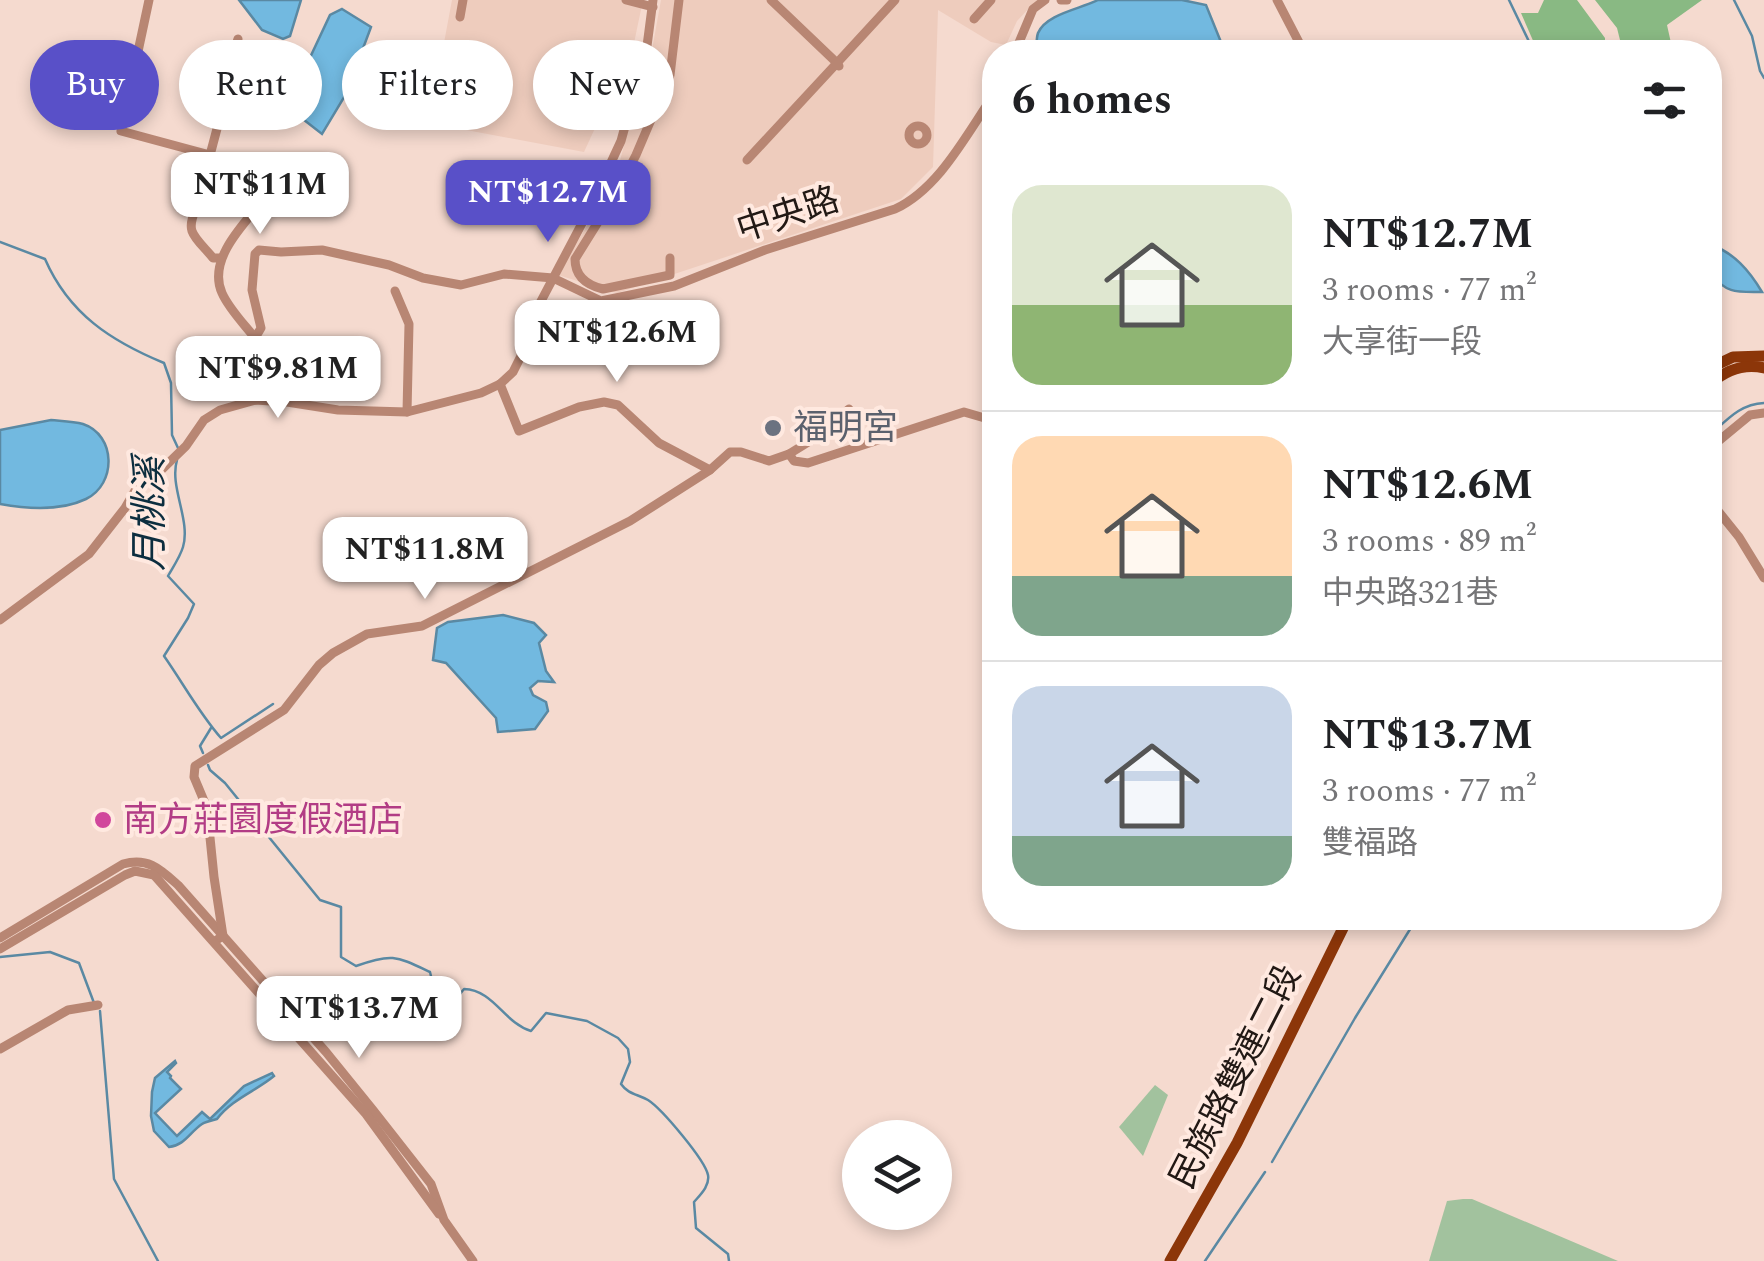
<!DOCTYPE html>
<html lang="en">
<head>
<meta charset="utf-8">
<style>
  body { margin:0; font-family:Spectral,"Noto Sans TC",serif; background:#f6f6f6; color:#202124; height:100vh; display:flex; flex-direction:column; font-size:38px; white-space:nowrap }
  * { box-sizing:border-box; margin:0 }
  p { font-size:32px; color:#757577 }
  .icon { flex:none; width:55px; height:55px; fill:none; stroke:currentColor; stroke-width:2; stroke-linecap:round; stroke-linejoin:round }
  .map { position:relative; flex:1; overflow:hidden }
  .details { position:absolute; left:982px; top:40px; width:740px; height:890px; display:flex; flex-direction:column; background:#fff; border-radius:40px; box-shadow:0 5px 15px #0003 }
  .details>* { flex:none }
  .banner { position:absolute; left:30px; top:40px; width:802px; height:90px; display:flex; gap:20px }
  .buttons { position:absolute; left:842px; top:1120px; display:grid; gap:20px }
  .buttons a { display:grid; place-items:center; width:110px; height:110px; border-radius:50%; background:#fff; box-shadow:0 5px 15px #0003; font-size:50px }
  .price { position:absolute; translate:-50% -85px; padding:0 22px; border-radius:20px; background:#fff; color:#222; font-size:32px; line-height:65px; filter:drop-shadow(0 2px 5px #0008) }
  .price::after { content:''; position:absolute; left:50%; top:60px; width:30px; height:22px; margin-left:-15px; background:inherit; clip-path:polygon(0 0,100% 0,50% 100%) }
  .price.on { background:#5950c8; color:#fff }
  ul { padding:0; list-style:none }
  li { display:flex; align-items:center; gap:30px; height:250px; padding:0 30px }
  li+li { border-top:2px solid #e0e0e0 }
  li span { display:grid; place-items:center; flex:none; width:280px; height:200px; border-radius:30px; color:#555 }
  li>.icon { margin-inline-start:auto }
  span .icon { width:120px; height:120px; fill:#fffc; stroke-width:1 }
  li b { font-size:42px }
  h2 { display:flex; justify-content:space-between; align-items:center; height:120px; padding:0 30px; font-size:42px }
  .pill { padding:0 35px; border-radius:45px; background:#fff; box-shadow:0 5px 15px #0003; font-size:35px; line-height:90px }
  .pill.on { background:#5950c8; color:#fff }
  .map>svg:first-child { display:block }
</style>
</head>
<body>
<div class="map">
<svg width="1764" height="1261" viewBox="0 0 1764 1261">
  <rect width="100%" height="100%" fill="#f5dacf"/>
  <!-- built -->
  <g fill="#eeccbd">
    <polygon points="452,0 643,0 616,129 596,126 584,152 429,123"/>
    <polygon points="661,0 1045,0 1034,3 1017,21 1006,45 991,42 938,10 933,167 901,199 617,293 558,275 616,176 628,130 648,72"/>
  </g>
  <!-- green -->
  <g fill="#a2c29e">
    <polygon points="1155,1085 1168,1095 1143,1156 1119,1127"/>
    <polygon points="1463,1199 1472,1199 1618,1261 1429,1261 1447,1201"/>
  </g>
  <!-- forest -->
  <g fill="#89b983">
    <polygon points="1544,0 1577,0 1605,38 1605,52 1538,52 1521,13 1538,13"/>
    <polygon points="1595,0 1702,0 1667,25 1673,52 1623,52 1617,28"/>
  </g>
  <!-- water -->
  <g fill="#72b9e0" stroke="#5a89a3" stroke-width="2.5">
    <polygon points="239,0 301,0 290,36 283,39 262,30"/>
    <path d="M1098,0h84l24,5 19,47 -189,-1c1,-6 0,-12 2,-18 8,-19 42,-24 60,-33z"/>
    <polygon points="342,9 371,27 346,94 322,134 290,109 307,64 330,15"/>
    <path d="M1710,244c24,9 39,26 52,48 -26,0 -34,2 -52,-18z"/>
    <path d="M51,420c10,1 22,1 32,4 33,11 34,60 3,75 -25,12 -59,10 -86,5v-74z"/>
    <polygon points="503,615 534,623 546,635 539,643 546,671 554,682 538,681 530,688 533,695 546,702 548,711 535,729 498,732 496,718 446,663 433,660 437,628 448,622"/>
    <path d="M175,1061l1,2 -9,9 4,4 -1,2 11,11 -26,24 22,23 25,-24 8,7 34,-33 28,-13 2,3c-18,15 -42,23 -57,43 -4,1 -12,3 -15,5 -13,9 -17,21 -33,23l-15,-16 -3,-15 1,-24 3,-14z"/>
  </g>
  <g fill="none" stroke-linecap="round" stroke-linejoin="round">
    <!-- stream -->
    <g stroke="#5a89a3" stroke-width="2.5">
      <polyline points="1509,0 1534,52"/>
      <polyline points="1734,0 1752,36 1760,71 1764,78"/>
      <path d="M0,242l45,17c24,55 66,82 119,104l7,20 1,52 6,13"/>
      <path d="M1710,435c17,-15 30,-31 54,-32"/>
      <path d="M177,460c-8,27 14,60 6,87 -3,10 -10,20 -15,29l26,28 -6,14 -24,38c19,27 35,57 57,82l52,-34"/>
      <polyline points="203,753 200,746 211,728"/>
      <path d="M208,765l2,5 15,13 95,117 21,7v50l15,9c36,-13 40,-10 74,6 5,16 -6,21 -10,35l6,8 16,11c8,-12 12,-26 22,-37 30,1 40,34 67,42l15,-18 41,8 31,17 10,11 2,13 -9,22c7,10 16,10 27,16 14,9 57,60 60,75 2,11 -8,20 -14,27l2,26 32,26 1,7"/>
      <polyline points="0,957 50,952 79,963 94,1003"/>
      <polyline points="100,1011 114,1179 158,1261"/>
      <polyline points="1272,1162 1355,1018 1417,918"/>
      <polyline points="1205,1261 1265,1172"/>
    </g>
    <!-- minor -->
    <g stroke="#b88673" stroke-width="9">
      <polyline points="149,0 121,131 210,155"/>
      <polyline points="626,0 653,7"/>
      <polyline points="771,0 837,63 895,0"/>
      <polyline points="1061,0 1067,0"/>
      <polyline points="1277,0 1304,52"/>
      <polyline points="460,17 463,0"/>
      <polyline points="974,19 991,0"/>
      <polyline points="1015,52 1033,9 1045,0"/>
      <circle cx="918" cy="135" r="9"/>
      <polyline points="747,160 837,63 839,66"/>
      <path d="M220,258h-7c-6,-8 -18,-18 -21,-27 -5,-15 16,-38 13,-57l18,-68 2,-27 13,-40"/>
      <path d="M670,258v17l-67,14c-17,-4 -28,-13 -28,-30l43,-69 18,-35 34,-80 9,-75"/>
      <polyline points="395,291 409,324 407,412"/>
      <path d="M255,338l6,-10 -9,-38 3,-36 4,-4 22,2 41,-2 67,15 34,13 38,7 43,-11 49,4 48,23 73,-15 91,-36 130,-41c45,-21 72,-76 100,-116"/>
      <polyline points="500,384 519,431 579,407 604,402 618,405 659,443 710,470"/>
      <path d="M255,400l-3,-13 3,-49c-11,-14 -26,-29 -33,-45 -16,-36 27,-74 48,-101"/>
      <polyline points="1710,448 1750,415 1764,413"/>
      <polyline points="789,454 794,461 808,463 964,412 995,421"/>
      <polyline points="1710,501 1739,537 1764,578"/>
      <polyline points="0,620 89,554 125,508 136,489 153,478 186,446 204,420 220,410 255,400 287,402 338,410 407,412 481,393 500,384 513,372 523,352 539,305 589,210 621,141 647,46 653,0"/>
      <path d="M0,938l123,-74c25,-7 37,5 55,21l148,167 47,58 58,74 13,36 29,41"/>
      <polyline points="215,941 223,936 214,877 207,808 194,777 195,766 284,710 319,665 333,653 367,634 422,626 630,521 710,470 730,452 741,452 769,461 789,454 810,441 849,409"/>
      <polyline points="0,949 125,875 135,871 154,875 366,1114 439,1214"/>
      <polyline points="0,1049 68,1010 98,1005"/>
    </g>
    <!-- major -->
    <g stroke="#8c3609" stroke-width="11">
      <polyline points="1710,368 1733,357 1764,356"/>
      <path d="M1710,384c16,-14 33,-21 54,-16"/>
      <polyline points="1170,1261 1237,1143 1348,918"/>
    </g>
  </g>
  <!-- markers -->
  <circle fill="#6b7280" stroke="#ffe9e0" stroke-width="4" cx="773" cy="428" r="10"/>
  <circle fill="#d1479c" stroke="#ffe9e0" stroke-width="4" cx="103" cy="820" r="10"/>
  <g text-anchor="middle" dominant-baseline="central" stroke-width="8" stroke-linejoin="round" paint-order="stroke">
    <!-- street labels -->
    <g font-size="35" fill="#221915" stroke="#ffe9e0">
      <text transform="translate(788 215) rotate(-18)">中央路</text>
      <text transform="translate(1236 1077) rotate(-63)">民族路雙連二段</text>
    </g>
    <!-- worship labels -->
    <g font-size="35" fill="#5b616d" stroke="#ffe9e0" text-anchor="start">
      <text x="793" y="428">福明宮</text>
    </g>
    <!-- hotel labels -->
    <g font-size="35" fill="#b23c85" stroke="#ffe9e0" text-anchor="start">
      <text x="123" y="820">南方莊園度假酒店</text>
    </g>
    <!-- water labels -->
    <g font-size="38" font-style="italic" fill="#0d2e3f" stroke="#ffe9e0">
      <text transform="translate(151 514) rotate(-90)">月桃溪</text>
    </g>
  </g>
</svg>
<div class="buttons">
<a><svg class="icon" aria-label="layers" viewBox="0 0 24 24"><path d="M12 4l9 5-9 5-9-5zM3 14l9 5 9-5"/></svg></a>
</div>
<b class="price" style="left:260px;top:237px">NT$11M</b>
<b class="price on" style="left:548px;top:245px">NT$12.7M</b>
<b class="price" style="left:617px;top:385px">NT$12.6M</b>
<b class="price" style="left:278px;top:421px">NT$9.81M</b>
<b class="price" style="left:425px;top:602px">NT$11.8M</b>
<b class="price" style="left:359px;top:1061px">NT$13.7M</b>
<div class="banner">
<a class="pill on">Buy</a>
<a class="pill">Rent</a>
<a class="pill">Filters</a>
<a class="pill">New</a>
</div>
<section class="details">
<h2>6 homes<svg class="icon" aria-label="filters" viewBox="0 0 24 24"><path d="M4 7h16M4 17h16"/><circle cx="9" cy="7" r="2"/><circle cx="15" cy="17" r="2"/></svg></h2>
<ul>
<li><span style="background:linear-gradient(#dfe7d0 60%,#8fb573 0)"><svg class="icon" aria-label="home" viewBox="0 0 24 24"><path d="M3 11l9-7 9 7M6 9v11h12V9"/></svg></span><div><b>NT$12.7M</b><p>3 rooms · 77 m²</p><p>大享街一段</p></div></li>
<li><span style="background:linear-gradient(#ffd9b3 70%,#7fa58c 0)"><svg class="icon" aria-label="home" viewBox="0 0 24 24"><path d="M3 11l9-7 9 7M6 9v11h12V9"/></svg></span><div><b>NT$12.6M</b><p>3 rooms · 89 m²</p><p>中央路321巷</p></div></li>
<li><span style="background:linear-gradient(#c9d6e8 75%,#7fa58c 0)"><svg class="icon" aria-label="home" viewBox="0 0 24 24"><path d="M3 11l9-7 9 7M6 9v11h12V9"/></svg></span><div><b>NT$13.7M</b><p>3 rooms · 77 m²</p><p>雙福路</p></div></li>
</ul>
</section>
</div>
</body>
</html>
